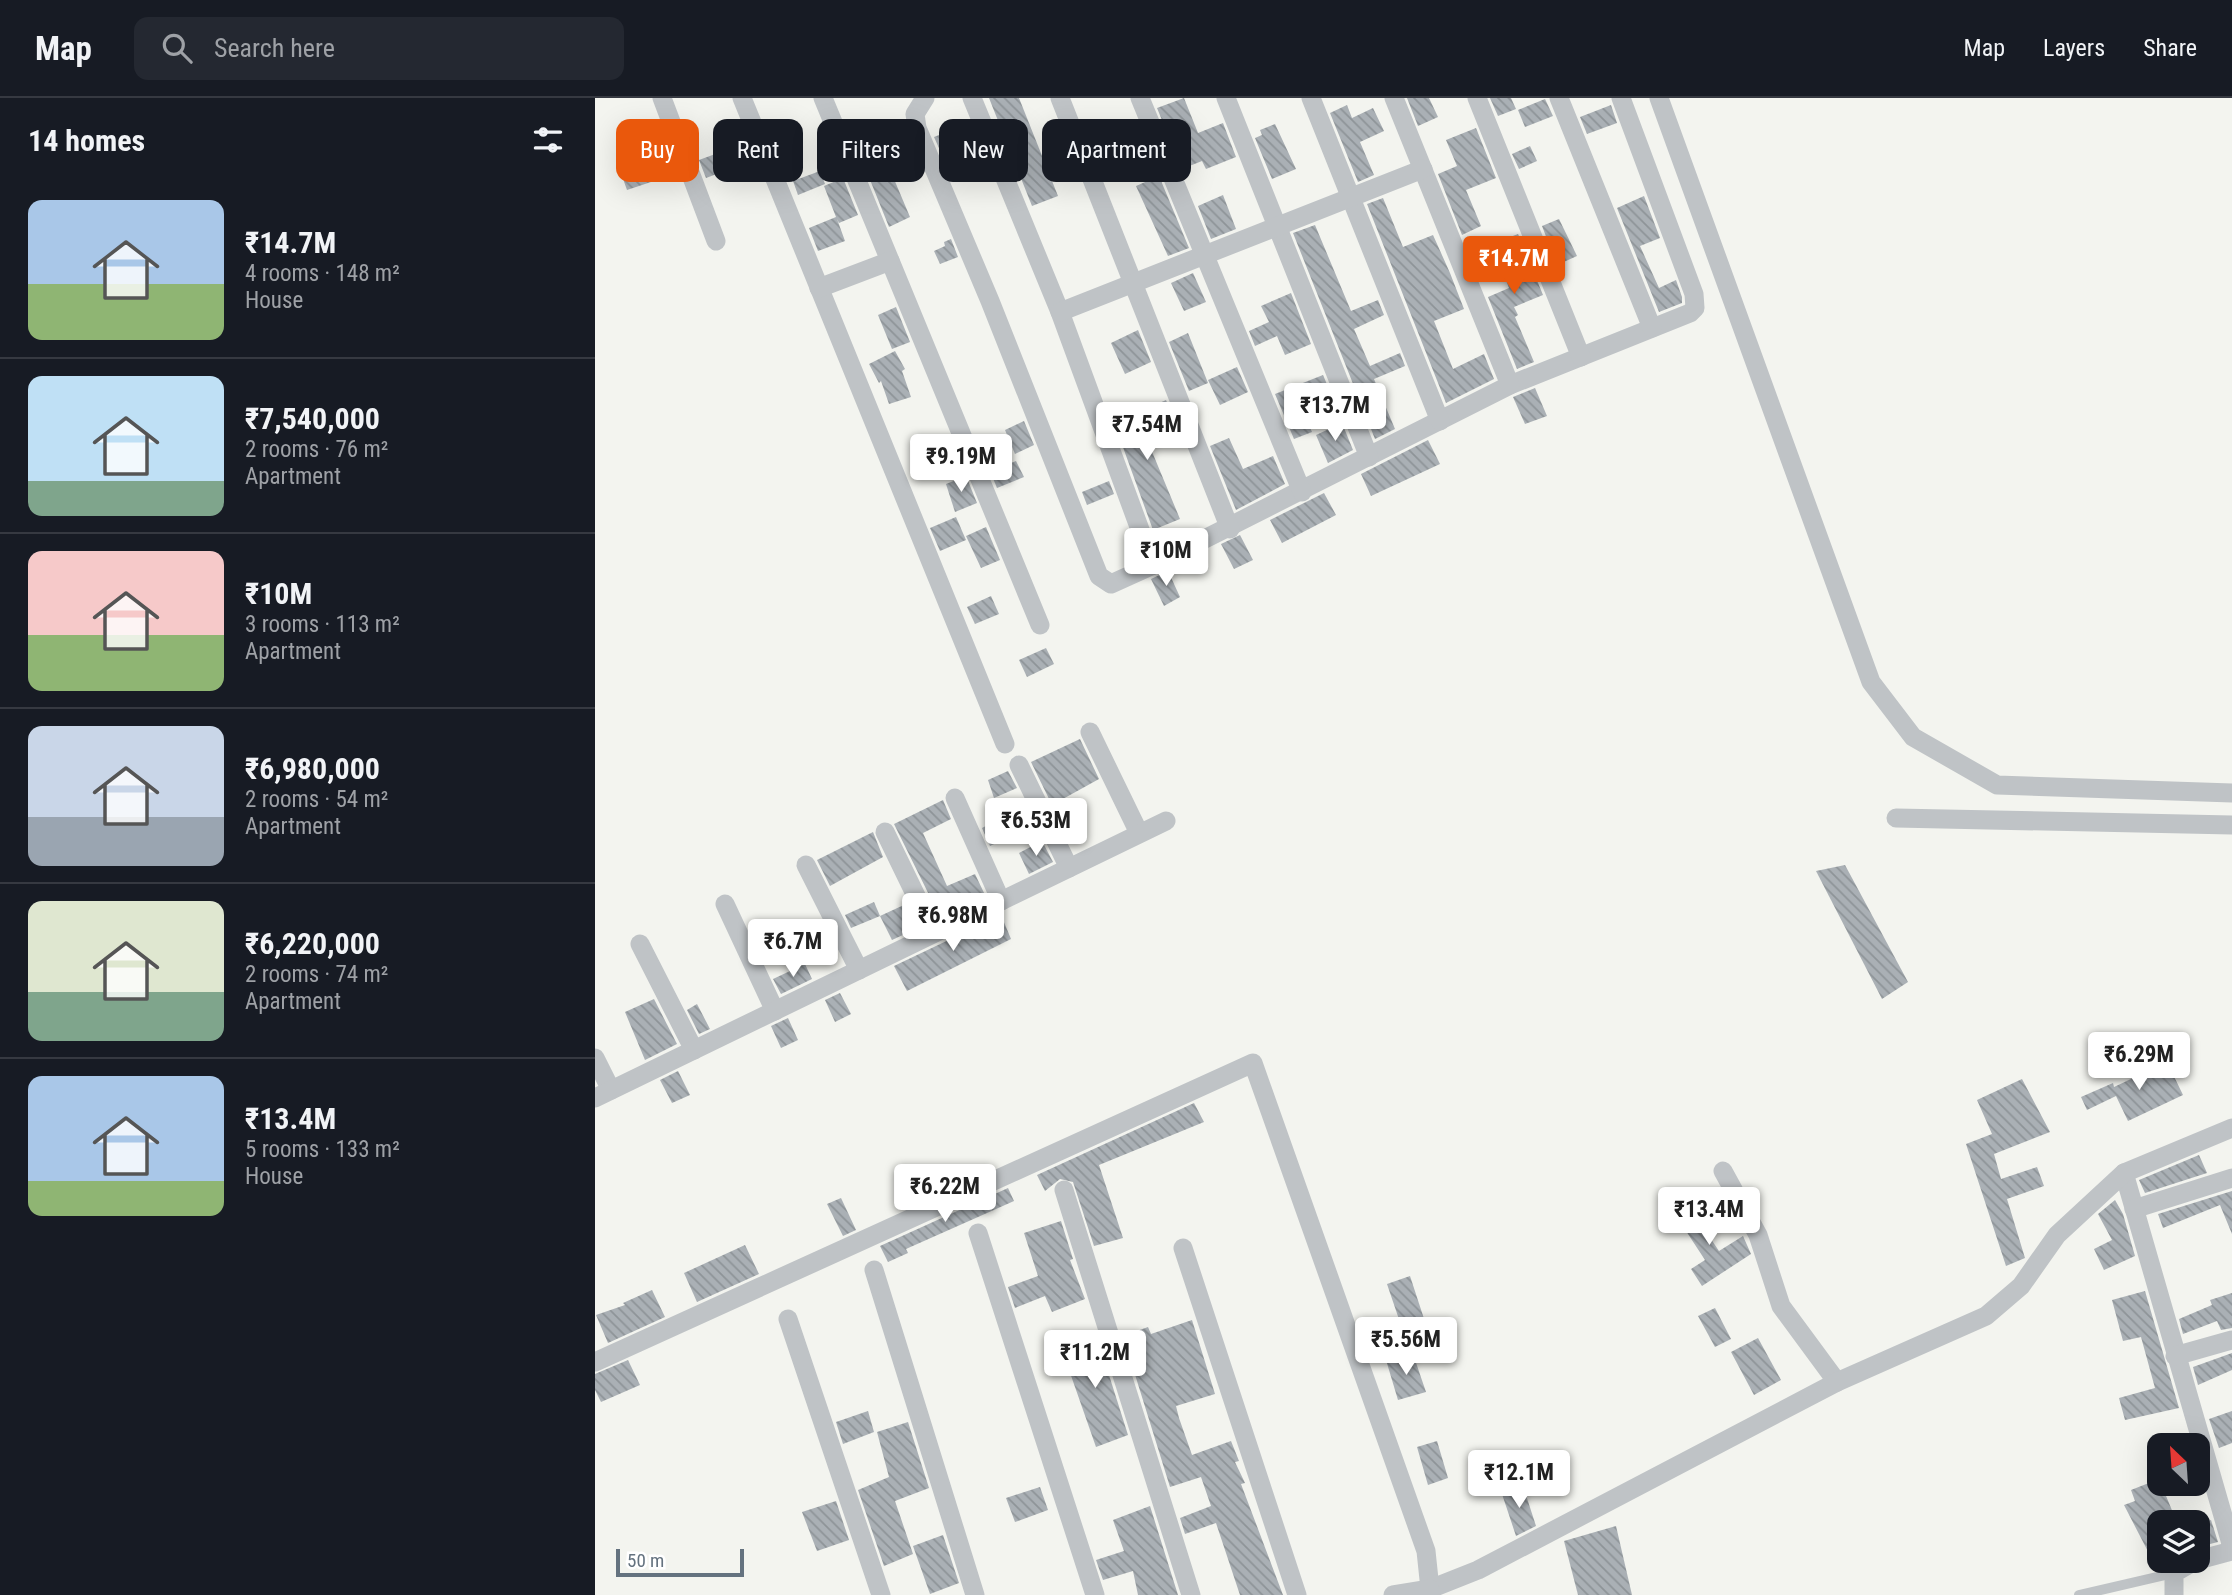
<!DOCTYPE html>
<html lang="en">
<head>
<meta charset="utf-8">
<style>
  body { margin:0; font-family:"Roboto Condensed",sans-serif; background:#242831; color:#f1f3f6; height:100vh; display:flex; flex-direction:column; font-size:26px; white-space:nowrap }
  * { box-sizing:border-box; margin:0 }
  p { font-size:23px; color:#9ea1a6 }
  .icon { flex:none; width:38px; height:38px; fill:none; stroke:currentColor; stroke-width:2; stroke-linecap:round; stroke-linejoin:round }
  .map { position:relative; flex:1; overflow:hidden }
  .panel { display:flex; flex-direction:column; background:#171b24; width:595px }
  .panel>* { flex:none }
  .guide { position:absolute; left:21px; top:21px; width:665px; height:63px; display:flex; gap:14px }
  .needle { width:46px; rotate:335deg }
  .controls { position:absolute; left:1552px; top:1335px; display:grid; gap:14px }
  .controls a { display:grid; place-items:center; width:63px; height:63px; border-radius:14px; background:#171b24; box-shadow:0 7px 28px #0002; font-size:35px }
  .scale { position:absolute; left:21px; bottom:18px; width:128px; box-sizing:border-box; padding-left:7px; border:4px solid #64727f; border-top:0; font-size:19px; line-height:24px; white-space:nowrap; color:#64727f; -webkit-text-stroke:5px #fff; paint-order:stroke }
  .price { position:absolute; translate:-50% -60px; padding:0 16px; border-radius:7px; background:#fff; color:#222; font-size:23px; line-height:46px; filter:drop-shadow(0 2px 4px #0008) }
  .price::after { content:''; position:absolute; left:50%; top:42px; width:21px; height:16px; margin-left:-10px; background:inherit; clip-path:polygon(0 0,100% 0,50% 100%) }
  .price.active { background:#ea580c; color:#fff }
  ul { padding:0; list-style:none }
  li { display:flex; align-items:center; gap:21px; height:175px; padding:0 28px }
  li+li { border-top:2px solid #363941 }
  li span { display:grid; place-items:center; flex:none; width:196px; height:140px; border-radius:14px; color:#555 }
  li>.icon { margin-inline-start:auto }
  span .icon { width:84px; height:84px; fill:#fffc; stroke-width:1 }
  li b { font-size:30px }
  h2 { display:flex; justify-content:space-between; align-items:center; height:84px; padding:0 28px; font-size:30px }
  .pill { padding:0 24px; border-radius:14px; background:#171b24; box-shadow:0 7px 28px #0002; font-size:24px; line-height:63px }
  .pill.active { background:#ea580c; color:#fff }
  header { display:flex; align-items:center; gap:42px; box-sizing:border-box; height:98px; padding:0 35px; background:#171b24; border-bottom:2px solid #363941 }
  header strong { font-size:33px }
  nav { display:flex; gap:38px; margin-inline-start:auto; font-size:24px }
  .search { width:490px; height:63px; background:#242831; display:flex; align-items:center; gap:18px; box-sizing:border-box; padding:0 24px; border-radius:14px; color:#9ea1a6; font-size:26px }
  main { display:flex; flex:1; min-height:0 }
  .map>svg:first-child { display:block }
</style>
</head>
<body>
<header>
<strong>Map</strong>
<div class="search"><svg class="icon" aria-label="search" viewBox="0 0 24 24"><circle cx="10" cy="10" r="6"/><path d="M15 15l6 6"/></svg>Search here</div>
<nav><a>Map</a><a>Layers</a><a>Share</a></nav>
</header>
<main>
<section class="panel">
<h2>14 homes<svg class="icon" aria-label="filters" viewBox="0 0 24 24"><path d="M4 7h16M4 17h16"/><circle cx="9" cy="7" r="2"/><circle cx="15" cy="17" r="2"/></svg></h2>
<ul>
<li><span style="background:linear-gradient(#a9c7e8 60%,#8fb573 0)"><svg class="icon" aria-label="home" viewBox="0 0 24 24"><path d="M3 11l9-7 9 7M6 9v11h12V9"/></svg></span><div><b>₹14.7M</b><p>4 rooms · 148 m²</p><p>House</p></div></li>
<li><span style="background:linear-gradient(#bfe0f5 75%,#7fa58c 0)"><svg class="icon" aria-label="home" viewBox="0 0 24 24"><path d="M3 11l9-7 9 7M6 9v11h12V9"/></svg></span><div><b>₹7,540,000</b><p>2 rooms · 76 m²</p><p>Apartment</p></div></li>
<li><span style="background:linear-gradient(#f6c9c9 60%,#8fb573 0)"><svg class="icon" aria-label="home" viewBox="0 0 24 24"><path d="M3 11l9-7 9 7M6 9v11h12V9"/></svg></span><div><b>₹10M</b><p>3 rooms · 113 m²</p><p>Apartment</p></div></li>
<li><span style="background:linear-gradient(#c9d6e8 65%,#9aa5b1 0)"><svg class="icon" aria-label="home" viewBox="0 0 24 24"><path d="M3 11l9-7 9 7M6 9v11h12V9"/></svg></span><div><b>₹6,980,000</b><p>2 rooms · 54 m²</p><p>Apartment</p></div></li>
<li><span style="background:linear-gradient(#dfe7d0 65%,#7fa58c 0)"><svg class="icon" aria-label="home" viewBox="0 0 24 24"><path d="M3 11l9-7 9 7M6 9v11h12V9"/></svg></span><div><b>₹6,220,000</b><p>2 rooms · 74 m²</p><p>Apartment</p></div></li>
<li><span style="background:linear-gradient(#a9c7e8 75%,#8fb573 0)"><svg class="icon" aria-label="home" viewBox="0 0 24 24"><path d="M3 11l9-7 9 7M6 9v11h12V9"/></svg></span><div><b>₹13.4M</b><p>5 rooms · 133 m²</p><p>House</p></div></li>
</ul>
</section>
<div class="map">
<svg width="1637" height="1497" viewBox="0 0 1637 1497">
  <defs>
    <pattern id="building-back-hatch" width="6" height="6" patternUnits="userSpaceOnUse" patternTransform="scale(1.75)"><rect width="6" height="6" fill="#aab0b5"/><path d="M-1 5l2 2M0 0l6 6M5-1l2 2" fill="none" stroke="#8e9498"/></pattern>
  </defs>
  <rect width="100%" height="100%" fill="#f3f4ef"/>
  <!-- building -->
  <g fill="url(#building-back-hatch)">
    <polygon points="394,0 424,0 463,98 437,108"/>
    <polygon points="589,0 603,35 628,25 641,59 611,71 607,63 587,71 562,10"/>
    <polygon points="812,0 834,0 843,19 823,28"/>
    <polygon points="895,0 916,0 921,11 903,18"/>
    <polygon points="950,1 958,18 930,29 923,12"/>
    <polygon points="752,7 757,20 778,10 789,33 765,44 779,77 763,84 735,15"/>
    <polygon points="1016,7 1022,25 992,36 985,19"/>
    <polygon points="62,21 74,54 56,63 42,30"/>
    <polygon points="374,25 391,67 358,81 339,39"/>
    <polygon points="680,26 701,71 677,81 660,40 667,37 665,32"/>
    <polygon points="277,29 315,119 294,129 257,37"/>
    <polygon points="881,30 901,80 871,92 886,128 867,137 843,76 862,68 851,42"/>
    <polygon points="935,48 942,63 924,71 917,56"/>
    <polygon points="131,52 138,70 111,80 104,62"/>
    <polygon points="61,67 65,81 32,92 27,78"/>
    <polygon points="225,73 230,86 203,97 198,83"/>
    <polygon points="564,78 594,150 573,158 541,88"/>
    <polygon points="248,80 263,117 244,125 242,121 250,143 223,153 214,130 241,119 229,88"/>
    <polygon points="628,97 641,131 616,141 603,108"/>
    <polygon points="1049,98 1065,140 1045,148 1064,190 1081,182 1087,199 1087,205 1064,214 1022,110"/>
    <polygon points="788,100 808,149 838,137 855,175 869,211 839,223 858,271 889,256 899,281 851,305 772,106"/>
    <polygon points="964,121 982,158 962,167 947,128"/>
    <polygon points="720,127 756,213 783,202 789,217 759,231 775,268 805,255 810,268 779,281 800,331 780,341 698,135"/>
    <polygon points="923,136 948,197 919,209 923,217 920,219 939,264 922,271 893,199 914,190 897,146"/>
    <polygon points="356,141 363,159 345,166 339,153 350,148 349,144"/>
    <polygon points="598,175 611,204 589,213 576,185"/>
    <polygon points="696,195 716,246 690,257 682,238 660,248 654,233 674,224 666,208"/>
    <polygon points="301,209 315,244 297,251 283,217"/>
    <polygon points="543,232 556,264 530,276 516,245"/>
    <polygon points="593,235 613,285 594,293 574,244"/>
    <polygon points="300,253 310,271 307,273 316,299 294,306 286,283 284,285 274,266"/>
    <polygon points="642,269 653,294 625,307 613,282"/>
    <polygon points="728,277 734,291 704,304 717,334 699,341 680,296"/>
    <polygon points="940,290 952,318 930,326 918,299"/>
    <polygon points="571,302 578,319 548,332 585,421 558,432 517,319 540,309 543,315"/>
    <polygon points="429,323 439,347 420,356 410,332"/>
    <polygon points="747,325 758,352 733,365 721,337"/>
    <polygon points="634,340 648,371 678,358 690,386 641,412 615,348"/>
    <polygon points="833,342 845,366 776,398 766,376"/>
    <polygon points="421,363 429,379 402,390 395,373"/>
    <polygon points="371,378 382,405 360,414 351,386"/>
    <polygon points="514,383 519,396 492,407 487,394"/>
    <polygon points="729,395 741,417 687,445 675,422"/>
    <polygon points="361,419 371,442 345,453 335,430"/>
    <polygon points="391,429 405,462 386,470 371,438"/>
    <polygon points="645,437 658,462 639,471 626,446"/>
    <polygon points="573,473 585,499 569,508 556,481"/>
    <polygon points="396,498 404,516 380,526 372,509"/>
    <polygon points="451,550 459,566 432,579 424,562"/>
    <polygon points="485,641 504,681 457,707 436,664"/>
    <polygon points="413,673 422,690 399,700 393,682"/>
    <polygon points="348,702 356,721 328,735 352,788 380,776 390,797 345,819 299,726"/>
    <polygon points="406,720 415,738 395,748 387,730"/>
    <polygon points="278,734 288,759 235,788 222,762"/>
    <polygon points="447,743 458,764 434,776 424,755"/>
    <polygon points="1250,767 1313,884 1287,901 1221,773"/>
    <polygon points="279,804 285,818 256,830 250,817"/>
    <polygon points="311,806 323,830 297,842 285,818"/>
    <polygon points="406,817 416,841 312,893 299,868"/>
    <polygon points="210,866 217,881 186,896 178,881"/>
    <polygon points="245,895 256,916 240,924 230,902"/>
    <polygon points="59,901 82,946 50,962 30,914"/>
    <polygon points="102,906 115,931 104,936 92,912"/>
    <polygon points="193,920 203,942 186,950 176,928"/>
    <polygon points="1572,964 1588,997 1533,1023 1521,998 1492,1012 1486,999 1518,985 1519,989"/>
    <polygon points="83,973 95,997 77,1005 65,982"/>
    <polygon points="1427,981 1455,1034 1399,1056 1406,1081 1442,1069 1449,1088 1412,1101 1430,1160 1411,1168 1371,1046 1397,1036 1382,1002"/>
    <polygon points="599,1005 609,1024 504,1067 528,1140 499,1148 478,1084 465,1081 450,1093 442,1077"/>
    <polygon points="1604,1057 1612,1075 1550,1095 1544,1082"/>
    <polygon points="318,1066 333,1099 320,1105 305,1073"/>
    <polygon points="413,1090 419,1103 311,1151 313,1155 293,1164 285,1148"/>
    <polygon points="1637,1093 1637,1136 1625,1107 1568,1130 1563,1116"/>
    <polygon points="246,1100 261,1132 248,1138 232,1106"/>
    <polygon points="1089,1101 1124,1153 1148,1138 1156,1156 1107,1188 1096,1171 1110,1162 1076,1110"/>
    <polygon points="1520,1102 1528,1116 1540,1158 1509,1172 1499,1151 1517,1142 1503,1116"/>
    <polygon points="466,1123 478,1161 475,1162 490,1201 457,1214 450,1198 420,1210 413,1189 443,1178 429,1135"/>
    <polygon points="150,1147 164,1176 102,1204 89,1175"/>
    <polygon points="815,1178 833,1233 811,1242 792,1186"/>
    <polygon points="57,1192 70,1219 13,1245 1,1217 30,1207 28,1205"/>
    <polygon points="1550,1193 1584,1310 1530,1322 1524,1300 1560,1290 1546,1239 1528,1243 1517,1202"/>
    <polygon points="1637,1195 1637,1230 1626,1232 1622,1223 1588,1236 1584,1221 1617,1207 1615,1202"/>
    <polygon points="1120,1210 1136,1241 1120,1249 1103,1218"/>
    <polygon points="597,1222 620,1296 581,1308 584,1320 597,1357 636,1343 644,1363 640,1364 650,1385 646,1386 688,1497 645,1497 621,1425 590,1436 585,1420 616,1408 606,1379 575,1389 528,1238 553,1229 556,1236"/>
    <polygon points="501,1236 533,1337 501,1349 466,1249"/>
    <polygon points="1163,1240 1186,1282 1159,1297 1136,1254"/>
    <polygon points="1637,1255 1637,1272 1603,1287 1598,1269"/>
    <polygon points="818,1256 831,1294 803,1302 791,1262"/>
    <polygon points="33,1262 45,1287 6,1304 0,1292 0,1276"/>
    <polygon points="273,1313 279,1334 248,1346 241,1324"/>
    <polygon points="1637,1313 1637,1345 1624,1350 1614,1321"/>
    <polygon points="313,1324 334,1390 300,1403 318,1456 289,1468 263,1392 294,1379 282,1334"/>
    <polygon points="842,1343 853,1380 833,1387 822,1349"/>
    <polygon points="1564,1381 1581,1422 1564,1424 1564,1471 1562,1471 1529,1407 1540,1403 1536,1392"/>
    <polygon points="928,1388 941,1428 921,1438 907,1396"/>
    <polygon points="445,1389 453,1412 420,1424 411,1400"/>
    <polygon points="241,1403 254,1442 222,1453 207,1414"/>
    <polygon points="555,1408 583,1497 543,1497 538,1473 508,1482 501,1462 529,1453 518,1422"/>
    <polygon points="1616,1422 1623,1444 1603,1449 1603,1426"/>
    <polygon points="1021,1428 1037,1497 983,1497 969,1443"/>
    <polygon points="348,1437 364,1485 335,1496 318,1448"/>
  </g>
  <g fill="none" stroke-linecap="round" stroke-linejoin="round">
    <!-- lane -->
    <polyline stroke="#bfc3c6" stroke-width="10" points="1484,1497 1579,1475"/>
    <!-- street -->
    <g stroke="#bfc3c6" stroke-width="19">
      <polyline points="67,0 121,143"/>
      <polyline points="147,0 410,646"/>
      <polyline points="228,0 445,527"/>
      <polyline points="330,0 320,16 322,30 395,203 504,478 516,486 558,467"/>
      <polyline points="377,0 465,214 558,467 915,287 1095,215 1100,210 1099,196 1026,0"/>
      <polyline points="465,0 635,431"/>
      <polyline points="545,0 707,394"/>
      <polyline points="631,0 774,359"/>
      <polyline points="716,0 845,323"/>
      <polyline points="799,0 915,287"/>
      <polyline points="882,0 986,259"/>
      <polyline points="964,0 1057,230"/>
      <polyline points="1064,0 1276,584 1318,639 1402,687 1637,695"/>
      <polyline points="224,190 295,163"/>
      <polyline points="465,214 828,71"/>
      <polyline points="495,634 544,735"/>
      <polyline points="424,667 474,770"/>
      <polyline points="360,700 406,803"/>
      <polyline points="1301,720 1637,727"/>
      <polyline points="290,734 339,835"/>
      <polyline points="211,767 264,872"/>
      <polyline points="130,806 180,913"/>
      <polyline points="45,846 99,952"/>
      <polyline points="0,960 16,992"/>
      <polyline points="0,1000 571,723"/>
      <polyline points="1128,1073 1163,1137 1186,1208 1242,1284"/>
      <polyline points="1529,1075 1637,1449"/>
      <polyline points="469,1092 596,1497"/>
      <polyline points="1539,1111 1637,1080"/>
      <polyline points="383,1135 500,1497"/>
      <polyline points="588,1150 702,1497"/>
      <polyline points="279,1172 380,1497"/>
      <polyline points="193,1221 286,1497"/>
      <polyline points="1580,1258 1637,1242"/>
      <polyline points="0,1264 658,965 831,1453 835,1491 883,1472 1242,1284 1391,1218 1426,1188 1462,1137 1529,1075 1637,1030"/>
      <polyline points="1603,1462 1637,1453"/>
      <polyline points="798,1497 835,1491 836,1497"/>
      <polyline points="1579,1497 1579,1475 1600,1463"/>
    </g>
  </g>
</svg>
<div class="controls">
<a><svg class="needle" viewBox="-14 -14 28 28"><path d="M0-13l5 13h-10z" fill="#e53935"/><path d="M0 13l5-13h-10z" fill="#9ea1a6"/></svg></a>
<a><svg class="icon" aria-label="layers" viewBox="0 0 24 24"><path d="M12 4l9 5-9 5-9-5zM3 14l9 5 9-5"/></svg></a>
</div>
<div class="scale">50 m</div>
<b class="price active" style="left:919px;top:198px">₹14.7M</b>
<b class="price" style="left:740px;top:345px">₹13.7M</b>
<b class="price" style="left:552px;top:364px">₹7.54M</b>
<b class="price" style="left:366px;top:396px">₹9.19M</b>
<b class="price" style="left:571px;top:490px">₹10M</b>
<b class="price" style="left:441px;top:760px">₹6.53M</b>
<b class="price" style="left:358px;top:855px">₹6.98M</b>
<b class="price" style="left:198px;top:881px">₹6.7M</b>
<b class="price" style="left:1544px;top:994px">₹6.29M</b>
<b class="price" style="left:350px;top:1126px">₹6.22M</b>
<b class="price" style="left:1114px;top:1149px">₹13.4M</b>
<b class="price" style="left:811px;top:1279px">₹5.56M</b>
<b class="price" style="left:500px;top:1292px">₹11.2M</b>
<b class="price" style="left:924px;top:1412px">₹12.1M</b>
<div class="guide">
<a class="pill active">Buy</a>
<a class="pill">Rent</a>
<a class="pill">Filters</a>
<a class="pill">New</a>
<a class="pill">Apartment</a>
</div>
</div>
</main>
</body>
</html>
